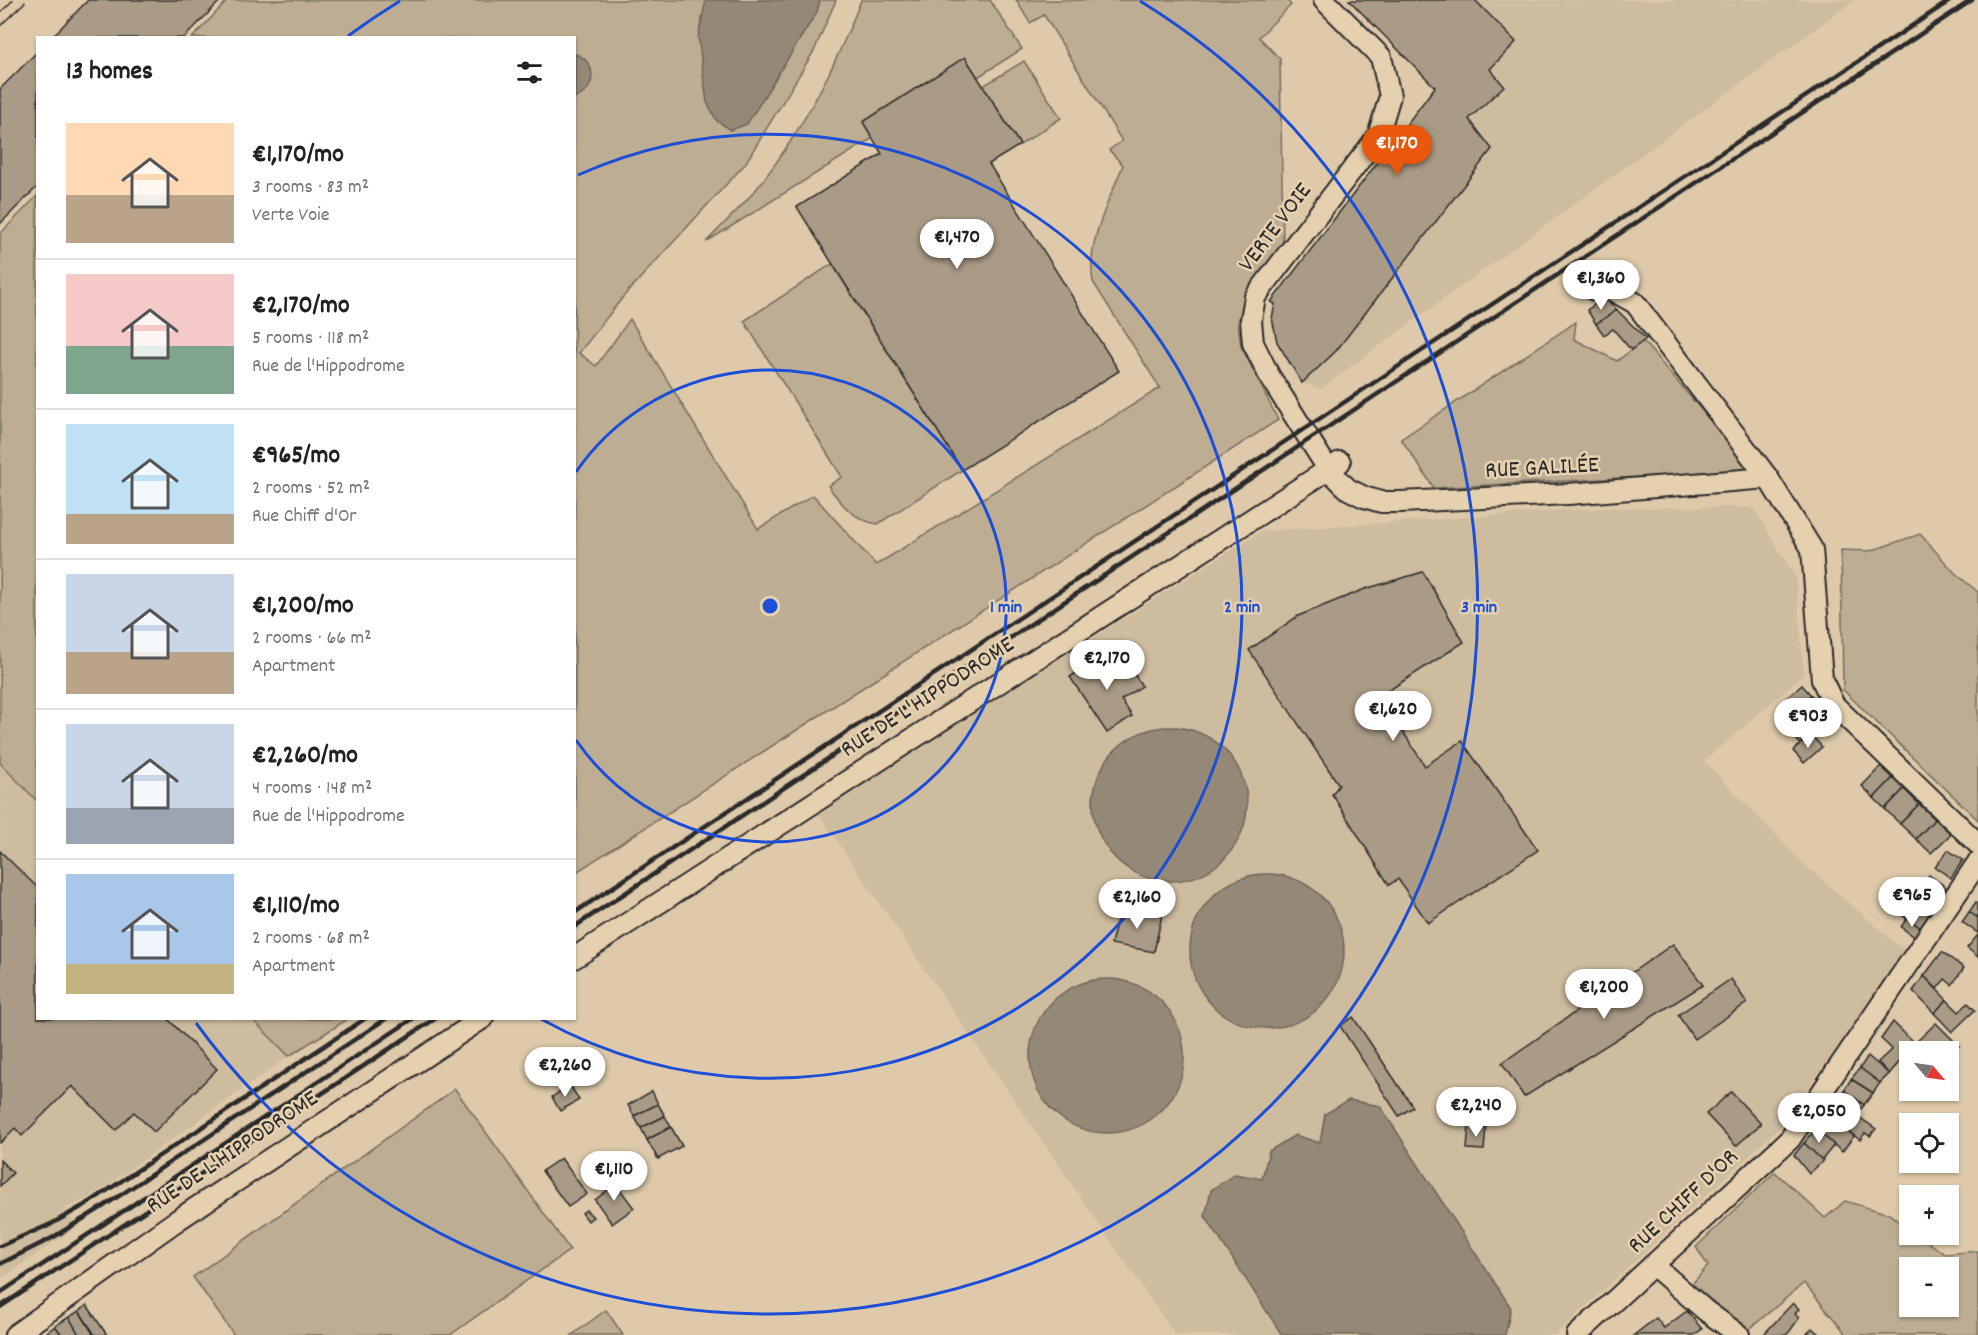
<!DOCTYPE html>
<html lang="en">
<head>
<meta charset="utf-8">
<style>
  body { margin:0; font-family:Dekko,sans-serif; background:#f6f6f6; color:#202124; height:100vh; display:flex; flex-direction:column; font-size:22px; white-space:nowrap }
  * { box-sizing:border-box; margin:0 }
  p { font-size:20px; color:#757577 }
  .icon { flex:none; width:33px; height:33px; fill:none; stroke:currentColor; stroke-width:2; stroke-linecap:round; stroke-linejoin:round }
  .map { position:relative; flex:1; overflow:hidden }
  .drawer { position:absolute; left:36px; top:36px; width:540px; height:984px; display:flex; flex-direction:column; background:#fff; border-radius:0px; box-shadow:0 2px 4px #0004 }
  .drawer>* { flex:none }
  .needle { width:39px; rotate:119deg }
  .fabs { position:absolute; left:1899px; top:1041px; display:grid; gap:12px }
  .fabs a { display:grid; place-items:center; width:60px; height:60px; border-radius:0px; background:#fff; box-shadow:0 2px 4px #0004; font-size:30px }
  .price { position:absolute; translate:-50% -51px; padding:0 14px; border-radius:21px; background:#fff; color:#222; font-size:20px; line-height:39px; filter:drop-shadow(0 2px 3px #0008) }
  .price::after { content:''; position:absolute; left:50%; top:36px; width:18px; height:14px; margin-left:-9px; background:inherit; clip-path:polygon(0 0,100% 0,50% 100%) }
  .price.on { background:#ea580c; color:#fff }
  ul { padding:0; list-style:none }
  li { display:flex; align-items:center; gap:18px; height:150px; padding:0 30px }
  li+li { border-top:2px solid #e0e0e0 }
  li span { display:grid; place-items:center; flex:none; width:168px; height:120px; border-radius:0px; color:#555 }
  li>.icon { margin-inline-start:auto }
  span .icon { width:72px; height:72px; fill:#fffc; stroke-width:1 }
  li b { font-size:26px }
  h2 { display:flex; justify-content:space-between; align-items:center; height:72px; padding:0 30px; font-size:26px }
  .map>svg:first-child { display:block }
</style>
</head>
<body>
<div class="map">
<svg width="1978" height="1335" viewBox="0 0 1978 1335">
  <rect width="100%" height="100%" fill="#decaaa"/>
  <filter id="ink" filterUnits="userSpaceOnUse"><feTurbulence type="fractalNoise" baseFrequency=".0167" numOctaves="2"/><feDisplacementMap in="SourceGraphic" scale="12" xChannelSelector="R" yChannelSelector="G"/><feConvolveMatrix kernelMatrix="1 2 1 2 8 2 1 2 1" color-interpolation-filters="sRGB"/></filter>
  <g filter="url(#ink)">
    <!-- built -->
    <g fill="#cebc9f">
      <polygon points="1349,0 1855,0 1320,389 1302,383 1277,342 1273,329 1275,304 1271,302 1434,87"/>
      <polygon points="1753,507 1796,578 1804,674 1704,761 1809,869 1905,951 1783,1124 1555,1335 1175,1335 817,812 1262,531 1602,508"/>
      <polygon points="0,763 37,801 38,1018 252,1019 289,1056 91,1197 63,1209 78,1226 0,1279"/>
    </g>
    <!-- green -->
    <g fill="#bdad92" stroke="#746c5e" stroke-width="1.5" fill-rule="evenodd">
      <path d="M228,0h608l-22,51 -69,113 -122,133 -44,56 17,13 34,-47 128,210 55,-34 63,70 284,-177 -67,-106c-7,-41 16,-80 30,-117l-14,-15 13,-9 -78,-126 -14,8 -14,-23h271l4,5 -32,32 21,22 3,184 -36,49 -9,30 3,24 37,74 -703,453 -1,-835h-382z"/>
      <path d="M861,0h129l32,49 -44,28 -13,-19 -102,64 10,16 -167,104c19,-20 40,-39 56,-60 41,-54 75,-119 99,-182z"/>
      <polygon points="1024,61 1061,118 1020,145 983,86"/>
      <polygon points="37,196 37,801 0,763 0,234"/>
      <path d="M832,264l130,206 -84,54c-23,-3 -37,-20 -50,-38l14,-9 -98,-156z"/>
      <polygon points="1576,322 1574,339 1617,361 1643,341 1753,471 1434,488 1401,439"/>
      <polygon points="1920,534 1955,573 1978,592 1978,820 1843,690 1841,550 1870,551"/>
      <polygon points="252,1019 348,1019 289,1056"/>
      <polygon points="455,1089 570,1250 450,1335 234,1335 193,1277"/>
      <path d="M1775,1172l50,46 20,-17 44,13 20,15 1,5 8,1 27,19 33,-3v84h-131l-43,-52 -57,48 -55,-47 16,-18 -12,-19zM1910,1268h38v38h-38z"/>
      <polygon points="606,1310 623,1335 572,1335"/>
    </g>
    <!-- water -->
    <g fill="#948976" stroke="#6a6358" stroke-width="1.5">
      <polygon points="706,0 820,0 817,12 747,124 731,130 717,121 707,102 698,37"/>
      <path d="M575,54c23,7 22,37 0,44z"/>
      <circle cx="1170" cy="804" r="77"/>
      <circle cx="1267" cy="951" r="77"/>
      <circle cx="1107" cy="1056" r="77"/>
      <polygon points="1349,1100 1380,1106 1511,1308 1505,1335 1282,1335 1205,1216 1211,1190 1235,1174 1262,1179 1269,1151 1295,1135 1320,1143 1325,1114"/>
    </g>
    <!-- building -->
    <g fill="#a99b85" stroke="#2b2b2b" stroke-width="1.5">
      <polygon points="88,0 221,0 184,38 51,38"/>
      <polygon points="1349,0 1475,0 1516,42 1490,69 1504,86 1469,119 1492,149 1336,351 1302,383 1277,342 1272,318 1275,304 1271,302 1435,87"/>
      <polygon points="38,51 38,186 0,224 0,89"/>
      <polygon points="965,57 1020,145 989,164 1119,371 962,470 797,207 882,154 863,122"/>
      <polygon points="1600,301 1608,301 1617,310 1596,324 1587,310"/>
      <polygon points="1617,310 1646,339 1631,350 1613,329 1604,335 1596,324"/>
      <polygon points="1423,572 1464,642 1380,696 1425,766 1462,741 1538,850 1428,923 1398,879 1389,885 1332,794 1339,785 1249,650 1298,616 1365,589"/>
      <polygon points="1123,657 1142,686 1121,700 1132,716 1107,733 1070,677 1095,661 1102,671"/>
      <polygon points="1802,685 1811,695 1792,713 1782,702"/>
      <polygon points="1811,695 1821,707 1802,725 1792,713"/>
      <polygon points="1821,707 1831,717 1811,735 1802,725"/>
      <polygon points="1790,710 1802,725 1791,734 1779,720"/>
      <polygon points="1802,725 1811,735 1801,744 1791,734"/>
      <polygon points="1811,735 1822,747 1804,763 1793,751"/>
      <polygon points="1881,766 1893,778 1874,798 1862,786"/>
      <polygon points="1893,778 1904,789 1885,809 1874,798"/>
      <polygon points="1904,789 1919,804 1900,824 1885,809"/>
      <polygon points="1919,804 1935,819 1916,839 1900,824"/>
      <polygon points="1935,819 1951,834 1931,853 1916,839"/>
      <polygon points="1948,850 1963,860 1951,878 1935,867"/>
      <polygon points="0,851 38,888 38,1018 167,1018 217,1069 154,1132 134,1112 116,1130 72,1086 22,1136 15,1128 0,1143"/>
      <polygon points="1929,875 1950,890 1941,903 1919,890"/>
      <polygon points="1919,890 1941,903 1932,915 1911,901"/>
      <polygon points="1911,901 1932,915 1922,929 1902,915"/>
      <polygon points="1976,902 1978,904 1978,918 1969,912"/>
      <polygon points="1120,907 1162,915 1154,952 1111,944"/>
      <polygon points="1969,912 1978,918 1978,933 1962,922"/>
      <polygon points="1907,918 1922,929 1916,938 1901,927"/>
      <polygon points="1978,935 1978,957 1967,948"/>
      <polygon points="1673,944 1703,985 1524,1097 1502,1063"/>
      <polygon points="1942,952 1964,968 1952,985 1945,979 1937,989 1924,976"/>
      <polygon points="1924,976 1947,1000 1934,1013 1913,991"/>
      <polygon points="1731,979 1747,1003 1694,1039 1678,1015"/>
      <polygon points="1947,1000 1959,1012 1968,1003 1975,1010 1952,1032 1934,1013"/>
      <polygon points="1353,1017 1413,1107 1399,1116 1340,1026"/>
      <polygon points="1893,1022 1915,1044 1889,1074 1878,1062 1892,1049 1881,1039"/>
      <polygon points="1936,1023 1959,1046 1948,1056 1948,1052 1915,1052 1911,1047"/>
      <polygon points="1868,1056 1889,1074 1880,1083 1860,1068"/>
      <polygon points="1860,1068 1880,1083 1873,1093 1851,1079"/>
      <polygon points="1851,1079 1873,1093 1864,1105 1844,1090"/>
      <polygon points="570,1085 579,1100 560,1111 552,1097"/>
      <polygon points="1844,1090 1864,1105 1857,1115 1836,1101"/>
      <polygon points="652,1091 658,1104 634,1116 628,1105"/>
      <polygon points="1731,1092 1761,1124 1736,1146 1706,1114"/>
      <polygon points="1836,1101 1876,1129 1870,1136 1865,1133 1860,1140 1826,1115"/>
      <polygon points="658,1104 665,1116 641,1128 634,1116"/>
      <polygon points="1826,1115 1854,1136 1842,1152 1816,1129"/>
      <polygon points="665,1116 671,1127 647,1140 641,1128"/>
      <polygon points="1469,1125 1486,1126 1484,1150 1467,1149"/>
      <polygon points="671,1127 682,1146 658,1159 647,1140"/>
      <polygon points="1816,1129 1834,1145 1822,1160 1804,1143"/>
      <polygon points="1804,1143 1823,1161 1809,1174 1794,1155"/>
      <polygon points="561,1158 587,1194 568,1207 542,1171"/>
      <polygon points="0,1160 13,1173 0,1186"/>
      <polygon points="611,1177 634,1208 612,1224 595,1200 609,1189 604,1181"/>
      <polygon points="586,1210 593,1217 588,1221 582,1213"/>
      <polygon points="1793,1303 1799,1309 1795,1314 1799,1318 1790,1331 1786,1335 1763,1335"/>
      <polygon points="87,1305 107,1335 95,1335 79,1311"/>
      <polygon points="79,1311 94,1335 79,1335 69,1317"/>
      <polygon points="1687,1311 1702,1329 1694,1335 1634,1335 1656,1318 1664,1328"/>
      <polygon points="69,1317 79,1335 62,1335 55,1326"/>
      <polygon points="55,1326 62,1335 47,1335 47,1332"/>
      <polygon points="1812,1328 1820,1335 1806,1335"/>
    </g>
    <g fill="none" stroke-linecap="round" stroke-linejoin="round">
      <!-- minor casing -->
      <g stroke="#2b2b2b" stroke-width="24">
        <g id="minor">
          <polyline points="1324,0 1381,57 1390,96 1378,136 1255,297 1251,320 1253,343 1270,377 1328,469 1348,489 1364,497 1381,502 1400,502 1568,494 1768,478"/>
          <polyline points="1594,290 1610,289 1635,303 1768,478 1812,549 1822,680 1834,705 1978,844"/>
          <polyline points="574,958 1340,462"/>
          <polyline points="1653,1265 1706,1311 1739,1335"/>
          <polyline points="15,1335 176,1221 483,1018"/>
          <polyline points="1577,1335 1790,1139 1978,862"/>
        </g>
      </g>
      <!-- minor -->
      <use href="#minor" stroke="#e5d1af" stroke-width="20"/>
      <!-- tram -->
      <g stroke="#2b2b2b" stroke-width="1.5">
        <polyline points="0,13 13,0"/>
        <polyline points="0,26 25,2"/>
      </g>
      <!-- rail -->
      <g stroke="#2b2b2b" stroke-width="4.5">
        <polyline points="574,913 1951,0"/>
        <polyline points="574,927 1972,0"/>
        <polyline points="46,1227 90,1202 366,1018"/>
        <polyline points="0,1246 51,1224"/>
        <polyline points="0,1264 52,1238 104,1206 387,1018"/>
        <polyline points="0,1293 414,1018"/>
        <polyline points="0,1307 436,1018"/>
      </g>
    </g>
  </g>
  <!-- distance rings -->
  <g fill="none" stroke="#1d4ed8" stroke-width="3">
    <path d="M576 472A236 236 0 1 1 576 740"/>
    <path d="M578 175A472 472 0 1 1 541 1019"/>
    <path d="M348 36A709 709 0 0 1 400 1M1140 1A709 709 0 1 1 196 1023"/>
  </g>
  <g text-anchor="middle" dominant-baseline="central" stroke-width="5" stroke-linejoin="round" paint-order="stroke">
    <!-- street labels -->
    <g font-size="24" fill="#2b2b2b" stroke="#e5d1af">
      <text transform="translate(1276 228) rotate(-53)">VERTE VOIE</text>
      <text transform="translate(1542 469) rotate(-3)">RUE GALILÉE</text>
      <text transform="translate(928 698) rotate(-33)">RUE DE L'HIPPODROME</text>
      <text transform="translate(233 1153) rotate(-34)">RUE DE L'HIPPODROME</text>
      <text transform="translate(1684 1202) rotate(-43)">RUE CHIFF D'OR</text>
    </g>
  </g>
  <circle cx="770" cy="606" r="9" fill="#1d4ed8" stroke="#e5d1af" stroke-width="3"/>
  <g font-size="18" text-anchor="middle" font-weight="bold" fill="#1d4ed8" stroke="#e5d1af" stroke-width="5" stroke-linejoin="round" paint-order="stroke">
    <text x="1006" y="612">1 min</text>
    <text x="1242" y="612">2 min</text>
    <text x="1479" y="612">3 min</text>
  </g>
</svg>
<div class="fabs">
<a><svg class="needle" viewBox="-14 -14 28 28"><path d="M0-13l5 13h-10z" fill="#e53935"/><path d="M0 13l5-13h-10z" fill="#757577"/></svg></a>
<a><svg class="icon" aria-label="locate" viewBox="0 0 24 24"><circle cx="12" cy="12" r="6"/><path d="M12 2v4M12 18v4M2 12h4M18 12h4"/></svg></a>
<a>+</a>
<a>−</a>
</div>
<b class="price on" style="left:1397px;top:176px">€1,170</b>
<b class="price" style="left:957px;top:270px">€1,470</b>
<b class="price" style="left:1601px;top:311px">€1,360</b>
<b class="price" style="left:1107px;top:691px">€2,170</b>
<b class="price" style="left:1393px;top:742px">€1,620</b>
<b class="price" style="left:1808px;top:749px">€903</b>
<b class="price" style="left:1912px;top:928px">€965</b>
<b class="price" style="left:1137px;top:930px">€2,160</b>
<b class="price" style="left:1604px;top:1020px">€1,200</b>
<b class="price" style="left:565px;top:1098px">€2,260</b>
<b class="price" style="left:1476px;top:1138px">€2,240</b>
<b class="price" style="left:1819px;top:1144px">€2,050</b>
<b class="price" style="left:614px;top:1202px">€1,110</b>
<section class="drawer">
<h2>13 homes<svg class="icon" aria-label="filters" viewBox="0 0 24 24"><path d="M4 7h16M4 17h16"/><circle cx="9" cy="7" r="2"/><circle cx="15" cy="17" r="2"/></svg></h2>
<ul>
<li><span style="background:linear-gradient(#ffd9b3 60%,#b9a48a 0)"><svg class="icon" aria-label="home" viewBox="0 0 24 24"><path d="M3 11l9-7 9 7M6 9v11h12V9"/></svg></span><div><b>€1,170/mo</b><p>3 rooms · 83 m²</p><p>Verte Voie</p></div></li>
<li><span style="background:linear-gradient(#f6c9c9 60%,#7fa58c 0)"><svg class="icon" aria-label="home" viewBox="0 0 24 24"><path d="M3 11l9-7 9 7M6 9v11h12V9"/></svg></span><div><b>€2,170/mo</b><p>5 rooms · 118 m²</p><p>Rue de l'Hippodrome</p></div></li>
<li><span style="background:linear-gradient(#bfe0f5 75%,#b9a48a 0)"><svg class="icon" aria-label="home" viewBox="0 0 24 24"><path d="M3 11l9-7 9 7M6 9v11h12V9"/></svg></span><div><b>€965/mo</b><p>2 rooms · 52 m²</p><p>Rue Chiff d'Or</p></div></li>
<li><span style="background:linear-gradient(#c9d6e8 65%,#b9a48a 0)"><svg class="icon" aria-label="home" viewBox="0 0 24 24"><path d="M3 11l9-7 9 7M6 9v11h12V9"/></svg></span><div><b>€1,200/mo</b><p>2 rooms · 66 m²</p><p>Apartment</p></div></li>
<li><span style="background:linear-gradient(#c9d6e8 70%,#9aa5b1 0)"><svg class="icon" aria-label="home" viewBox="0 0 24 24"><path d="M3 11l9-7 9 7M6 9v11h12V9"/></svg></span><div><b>€2,260/mo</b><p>4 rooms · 148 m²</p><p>Rue de l'Hippodrome</p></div></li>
<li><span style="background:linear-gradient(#a9c7e8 75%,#c2b280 0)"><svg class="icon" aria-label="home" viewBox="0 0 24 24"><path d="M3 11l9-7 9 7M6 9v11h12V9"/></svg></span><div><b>€1,110/mo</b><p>2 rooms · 68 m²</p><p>Apartment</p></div></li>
</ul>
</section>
</div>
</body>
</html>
